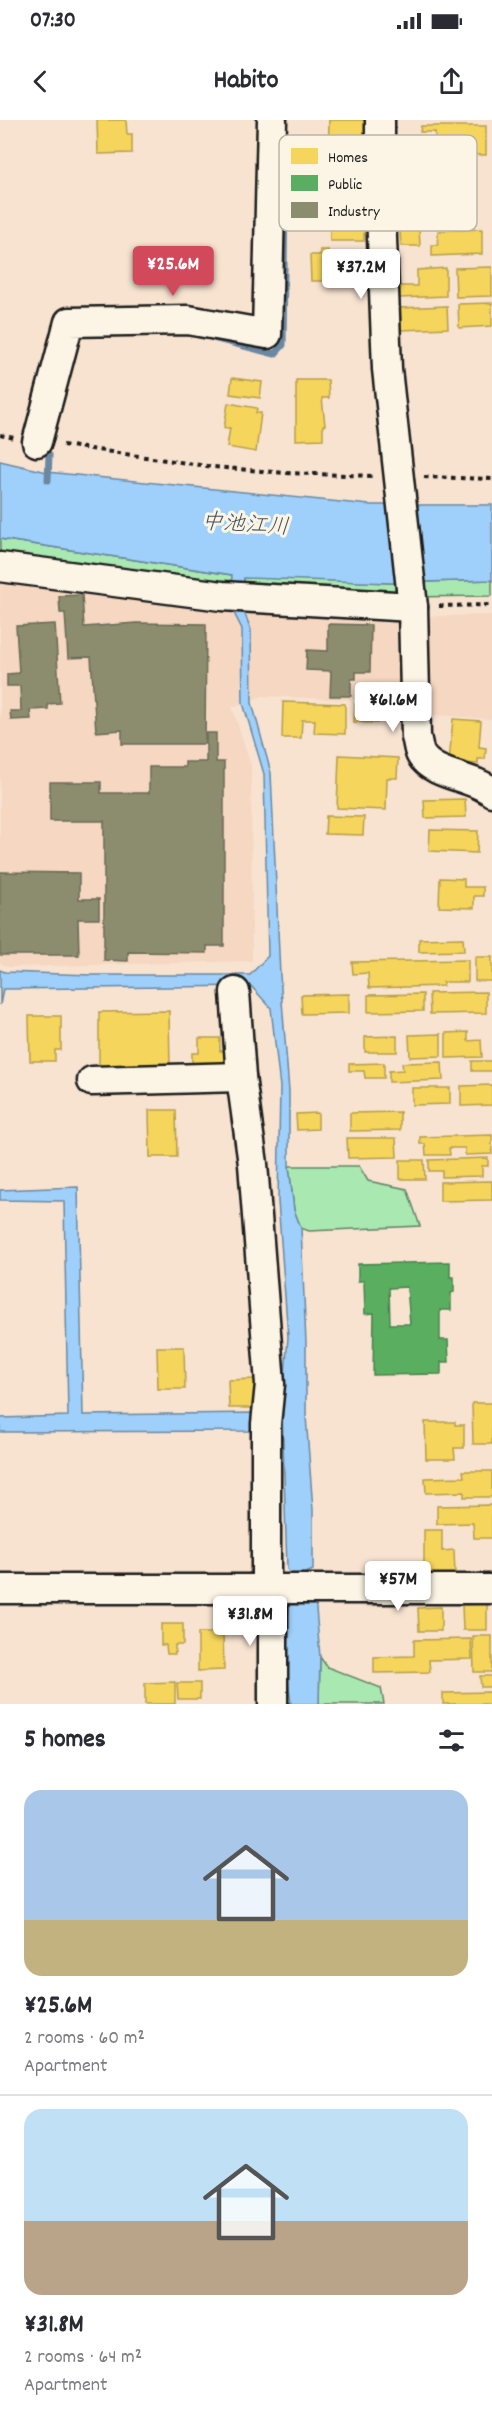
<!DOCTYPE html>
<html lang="en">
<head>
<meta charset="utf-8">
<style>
  body { margin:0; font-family:Dekko,"Klee One",sans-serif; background:#f7f7f7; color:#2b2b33; height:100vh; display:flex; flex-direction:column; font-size:22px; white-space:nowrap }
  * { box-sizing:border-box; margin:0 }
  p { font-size:20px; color:#7c7c81 }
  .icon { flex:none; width:33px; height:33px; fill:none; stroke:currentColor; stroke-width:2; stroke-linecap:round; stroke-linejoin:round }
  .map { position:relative; height:1584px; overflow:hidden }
  .drawer { display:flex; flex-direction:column; background:#fff; flex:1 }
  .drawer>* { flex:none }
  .price { position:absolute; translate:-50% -51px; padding:0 14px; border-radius:6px; background:#fff; color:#222; font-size:20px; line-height:39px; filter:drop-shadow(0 2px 3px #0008) }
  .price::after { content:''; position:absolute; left:50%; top:36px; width:18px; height:14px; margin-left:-9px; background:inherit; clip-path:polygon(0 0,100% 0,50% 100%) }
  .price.current { background:#d1495b; color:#fff }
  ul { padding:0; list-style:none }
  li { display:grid; align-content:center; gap:12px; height:318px; padding:0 24px }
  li+li { border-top:2px solid #e1e1e2 }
  li span { display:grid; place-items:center; height:186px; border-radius:18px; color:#555 }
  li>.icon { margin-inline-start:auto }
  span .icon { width:108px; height:108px; fill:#fffc; stroke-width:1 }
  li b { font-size:26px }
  h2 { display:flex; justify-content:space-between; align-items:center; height:72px; padding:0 24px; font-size:26px }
  .status { display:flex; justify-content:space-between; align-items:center; height:42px; padding:0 30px; background:#fff; direction:ltr }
  .status svg { height:16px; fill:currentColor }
  header { display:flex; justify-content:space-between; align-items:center; height:78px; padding:0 24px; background:#fff; font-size:27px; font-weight:700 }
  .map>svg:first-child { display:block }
</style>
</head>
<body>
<div class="status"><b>07:30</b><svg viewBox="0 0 49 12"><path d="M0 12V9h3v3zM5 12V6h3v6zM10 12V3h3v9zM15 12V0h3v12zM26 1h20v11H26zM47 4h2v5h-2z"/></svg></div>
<header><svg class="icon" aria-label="back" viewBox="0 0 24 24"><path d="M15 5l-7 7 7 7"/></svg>Habito<svg class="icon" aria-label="share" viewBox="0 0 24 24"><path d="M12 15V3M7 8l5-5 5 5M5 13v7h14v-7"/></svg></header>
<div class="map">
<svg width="492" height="1584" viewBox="0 0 492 1584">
  <rect width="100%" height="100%" fill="#f8e3d0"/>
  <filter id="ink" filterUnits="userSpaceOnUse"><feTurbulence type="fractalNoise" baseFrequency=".0167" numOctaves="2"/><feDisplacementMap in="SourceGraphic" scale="12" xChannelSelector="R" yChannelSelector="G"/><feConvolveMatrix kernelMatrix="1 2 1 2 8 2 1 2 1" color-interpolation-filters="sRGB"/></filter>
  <g filter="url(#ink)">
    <!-- built -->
    <polygon fill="#f5d7c2" points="0,456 405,497 492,495 492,599 421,594 399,582 263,576 232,587 251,646 252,841 8,847 0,843"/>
    <!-- green -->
    <g fill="#a9e9b1" stroke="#628266" stroke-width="1.5">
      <polygon points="0,419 232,455 232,467 0,439"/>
      <polygon points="244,457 391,463 492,460 492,476 399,477 244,466"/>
      <polygon points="289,1046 359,1046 368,1061 407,1069 420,1106 309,1111 301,1108 294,1090"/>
      <polygon points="320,1537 327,1547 381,1568 384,1584 319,1584"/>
    </g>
    <!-- water -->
    <g fill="#9ed0fb" stroke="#6a88a2" stroke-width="1.5">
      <polygon points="0,341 47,352 370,385 492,385 492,460 391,463 244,458 243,489 251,510 252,583 271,653 280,855 289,971 289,1046 294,1090 301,1108 306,1223 306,1296 313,1390 313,1450 299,1456 315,1476 320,1537 319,1584 291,1584 285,1534 292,1456 287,1449 282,1291 288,1217 278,1081 280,967 271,888 251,866 3,869 0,885 0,850 5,852 91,855 250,855 268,836 264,654 243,583 242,509 230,485 232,455 0,419"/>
      <polygon points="78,1067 83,1295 259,1293 259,1311 0,1312 0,1298 68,1296 64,1081 0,1080 0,1070"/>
    </g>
    <!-- homes -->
    <g fill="#f6d55c" stroke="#b59e49" stroke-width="1.5">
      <polygon points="97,0 126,0 127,14 132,14 132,33 98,34"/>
      <polygon points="329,0 369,0 369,27 354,27 353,42 328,42"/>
      <polygon points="421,6 486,6 486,35 435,34 435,12 420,12"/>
      <rect x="330" y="100" width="34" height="21"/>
      <polygon points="419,109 420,126 401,126 400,110"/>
      <polygon points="482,109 482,134 432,136 432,125 438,125 438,111"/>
      <polygon points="320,130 328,130 328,135 341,135 341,161 311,161 310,135 320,135"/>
      <polygon points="492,147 492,176 456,177 455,148"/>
      <polygon points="446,148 446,176 400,178 400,166 417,166 417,150"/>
      <polygon points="492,183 492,206 459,208 458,184"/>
      <polygon points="447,186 448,208 401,210 400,188"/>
      <polygon points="232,258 262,262 260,278 230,274"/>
      <polygon points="296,260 328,260 329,278 322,278 325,305 323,305 323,319 296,320"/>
      <polygon points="228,283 257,288 256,293 261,293 256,332 227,327 230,308 224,308"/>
      <polygon points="283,582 345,584 345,614 314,613 315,600 302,600 301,618 282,618"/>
      <polygon points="355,584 378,585 377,603 354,602"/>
      <polygon points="453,599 481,601 479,627 486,628 485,639 478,639 478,644 449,642"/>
      <polygon points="339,635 398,638 397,658 387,658 386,690 337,688"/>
      <polygon points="465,679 466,697 425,698 424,680"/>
      <polygon points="326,696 364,697 363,715 325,714"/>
      <polygon points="430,710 478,711 477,733 429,731"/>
      <polygon points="440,758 464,759 464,767 483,767 483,776 474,776 474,788 439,787"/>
      <polygon points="463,818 464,831 419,832 419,819"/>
      <rect x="475" y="837" width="17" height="24"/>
      <polygon points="468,840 468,862 443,862 443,866 369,868 368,853 353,854 352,842"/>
      <polygon points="486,872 486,893 430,894 429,873"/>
      <polygon points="349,874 349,893 302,894 301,875"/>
      <polygon points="423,874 423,891 368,892 368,875"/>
      <polygon points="169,891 170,948 99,948 99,892"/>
      <polygon points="29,896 61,896 61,930 55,930 55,941 30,941"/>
      <polygon points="468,912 468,921 481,920 482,937 446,938 446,913"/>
      <polygon points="441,914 441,936 410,937 409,915"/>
      <polygon points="397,916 397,932 365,932 365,917"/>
      <polygon points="199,918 220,918 220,931 229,930 229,946 192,946 192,933 199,933"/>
      <rect x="472" y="941" width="20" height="10"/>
      <polygon points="442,942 443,960 389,962 389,951 403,950 402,943"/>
      <polygon points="384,943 384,958 365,958 364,951 349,951 349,944"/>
      <polygon points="492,965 492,985 461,986 461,966"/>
      <polygon points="412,968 450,968 450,984 412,985"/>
      <polygon points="149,990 176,990 177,1037 150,1037"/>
      <polygon points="400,992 400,1010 350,1011 350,993"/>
      <polygon points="318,993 318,1009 297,1010 296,994"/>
      <polygon points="492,1015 492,1034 465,1035 465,1028 449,1028 450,1035 426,1035 425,1024 420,1024 420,1017"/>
      <polygon points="347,1018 396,1018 397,1037 348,1038"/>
      <polygon points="488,1038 488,1046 482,1046 482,1056 442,1057 442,1051 429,1051 429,1040"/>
      <polygon points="400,1040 424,1040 425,1059 400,1059"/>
      <polygon points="492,1061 492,1080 440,1081 440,1062"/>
      <polygon points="157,1227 184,1227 185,1269 158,1269"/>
      <polygon points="257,1259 258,1288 229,1288 228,1260"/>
      <polygon points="472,1283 492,1283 492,1324 473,1324"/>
      <polygon points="425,1302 455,1302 455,1305 464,1305 464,1328 454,1328 455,1339 426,1339"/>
      <polygon points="463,1351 492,1351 492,1377 464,1377 464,1372 426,1373 425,1358 464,1357"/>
      <polygon points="492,1385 492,1418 474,1418 473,1403 437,1404 437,1386"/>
      <polygon points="424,1410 442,1410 442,1431 454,1430 455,1454 445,1454 445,1460 424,1460"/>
      <polygon points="487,1484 487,1510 463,1510 462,1485"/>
      <polygon points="441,1487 441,1511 419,1511 418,1488"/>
      <polygon points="161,1504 183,1504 183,1525 175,1525 175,1534 167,1534 166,1525 161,1525"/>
      <polygon points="198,1513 223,1513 224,1550 198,1551"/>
      <polygon points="473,1516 492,1516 492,1552 474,1552"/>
      <polygon points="471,1519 472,1539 429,1540 430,1552 374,1553 374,1537 414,1536 414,1520"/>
      <polygon points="480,1556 492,1556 492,1567 481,1567"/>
      <polygon points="175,1562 175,1584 145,1584 145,1563"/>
      <polygon points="177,1563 200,1563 200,1579 178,1579"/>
      <polygon points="490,1572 490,1584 443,1584 443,1573"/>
    </g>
    <!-- public -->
    <path fill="#5aae61" stroke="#47824c" stroke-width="1.5" fill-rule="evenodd" d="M450,1142v15h4v15l-3,1v17h-11v30h8l1,22h-8v12l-68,1 1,-62 -9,1 -1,-33h-6v-17zM407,1167l3,37h-20l-1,-36z"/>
    <!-- industry -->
    <g fill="#8c8c6e" stroke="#6a6a55" stroke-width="1.5">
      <polygon points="82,475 84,507 136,503 206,504 205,624 122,624 122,610 96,612 91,537 68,538 65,493 60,493 59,476"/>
      <polygon points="55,504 60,583 48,584 48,589 30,590 31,599 11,600 10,591 21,591 20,566 7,566 7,554 19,553 16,506"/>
      <polygon points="328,504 371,505 370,552 356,552 356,559 351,559 351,576 330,576 331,551 306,550 307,530 328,531"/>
      <polygon points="206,613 216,613 216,642 224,642 224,826 207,826 207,833 128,832 128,841 104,840 104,701 50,701 50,662 101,662 101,673 149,673 149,647 185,647 185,642 206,642"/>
      <polygon points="0,752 79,753 79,779 99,779 99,799 78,799 79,835 0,835"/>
    </g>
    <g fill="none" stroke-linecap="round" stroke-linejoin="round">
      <!-- stream -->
      <g stroke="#6a88a2" stroke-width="7">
        <polyline points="213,218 275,234 283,225 285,75"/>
        <polyline points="48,360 49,335"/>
      </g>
      <!-- minor casing -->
      <g stroke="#1c1c1c" stroke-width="33">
        <g id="minor">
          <path d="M380,0v66l7,183 26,238 3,130c2,5 2,13 5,18 12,21 52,21 71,37"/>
          <polyline points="271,67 380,66"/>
          <polyline points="37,322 69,202 188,200 267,214 272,0"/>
          <polyline points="0,447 222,476 413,487"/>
          <polyline points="235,872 241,957 253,1044 270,1264 266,1304 266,1469"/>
          <polyline points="92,961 241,957"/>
          <polyline points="0,1469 492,1469"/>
          <polyline points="273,1584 273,1469"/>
        </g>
      </g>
      <!-- path -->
      <g stroke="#1c1c1c" stroke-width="4" stroke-dasharray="4.5 4.5" stroke-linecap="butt">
        <polyline points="0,315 14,318"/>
        <polyline points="63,325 214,347 285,353 374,356"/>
        <polyline points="424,357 492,359"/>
        <polyline points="439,486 492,485"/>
      </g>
      <!-- minor -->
      <use href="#minor" stroke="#fcf5e5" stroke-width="28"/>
    </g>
  </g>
  <g text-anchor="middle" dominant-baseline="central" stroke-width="6" stroke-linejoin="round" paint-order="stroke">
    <!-- water labels -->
    <g font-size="22" font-style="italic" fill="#43525f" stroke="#fcf5e5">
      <text transform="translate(245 406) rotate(4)">中池江川</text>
    </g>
  </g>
  <!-- legend -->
  <rect x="279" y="15" width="198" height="96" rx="9" fill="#fcf5e5" stroke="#b9b4a9" stroke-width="1.5"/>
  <rect x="291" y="28" width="27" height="16" fill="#f6d55c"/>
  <rect x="291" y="55" width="27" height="16" fill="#5aae61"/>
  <rect x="291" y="82" width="27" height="16" fill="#8c8c6e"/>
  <g font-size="16" fill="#1c1c1c">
    <text x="328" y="42">Homes</text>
    <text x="328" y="69">Public</text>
    <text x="328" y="96">Industry</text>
  </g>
</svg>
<b class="price current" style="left:173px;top:177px">¥25.6M</b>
<b class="price" style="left:361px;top:180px">¥37.2M</b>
<b class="price" style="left:393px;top:613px">¥61.6M</b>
<b class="price" style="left:398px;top:1492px">¥57M</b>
<b class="price" style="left:250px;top:1527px">¥31.8M</b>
</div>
<section class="drawer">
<h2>5 homes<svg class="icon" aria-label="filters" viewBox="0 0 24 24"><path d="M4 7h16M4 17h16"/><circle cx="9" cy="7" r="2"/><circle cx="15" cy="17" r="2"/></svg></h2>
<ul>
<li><span style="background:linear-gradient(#a9c7e8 70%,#c2b280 0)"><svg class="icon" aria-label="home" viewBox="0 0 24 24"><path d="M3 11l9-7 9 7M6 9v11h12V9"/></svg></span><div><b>¥25.6M</b><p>2 rooms · 60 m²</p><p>Apartment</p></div></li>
<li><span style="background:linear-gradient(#bfe0f5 60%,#b9a48a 0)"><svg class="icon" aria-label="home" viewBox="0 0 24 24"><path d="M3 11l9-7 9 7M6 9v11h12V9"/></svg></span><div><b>¥31.8M</b><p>2 rooms · 64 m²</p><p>Apartment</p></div></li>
</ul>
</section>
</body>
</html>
